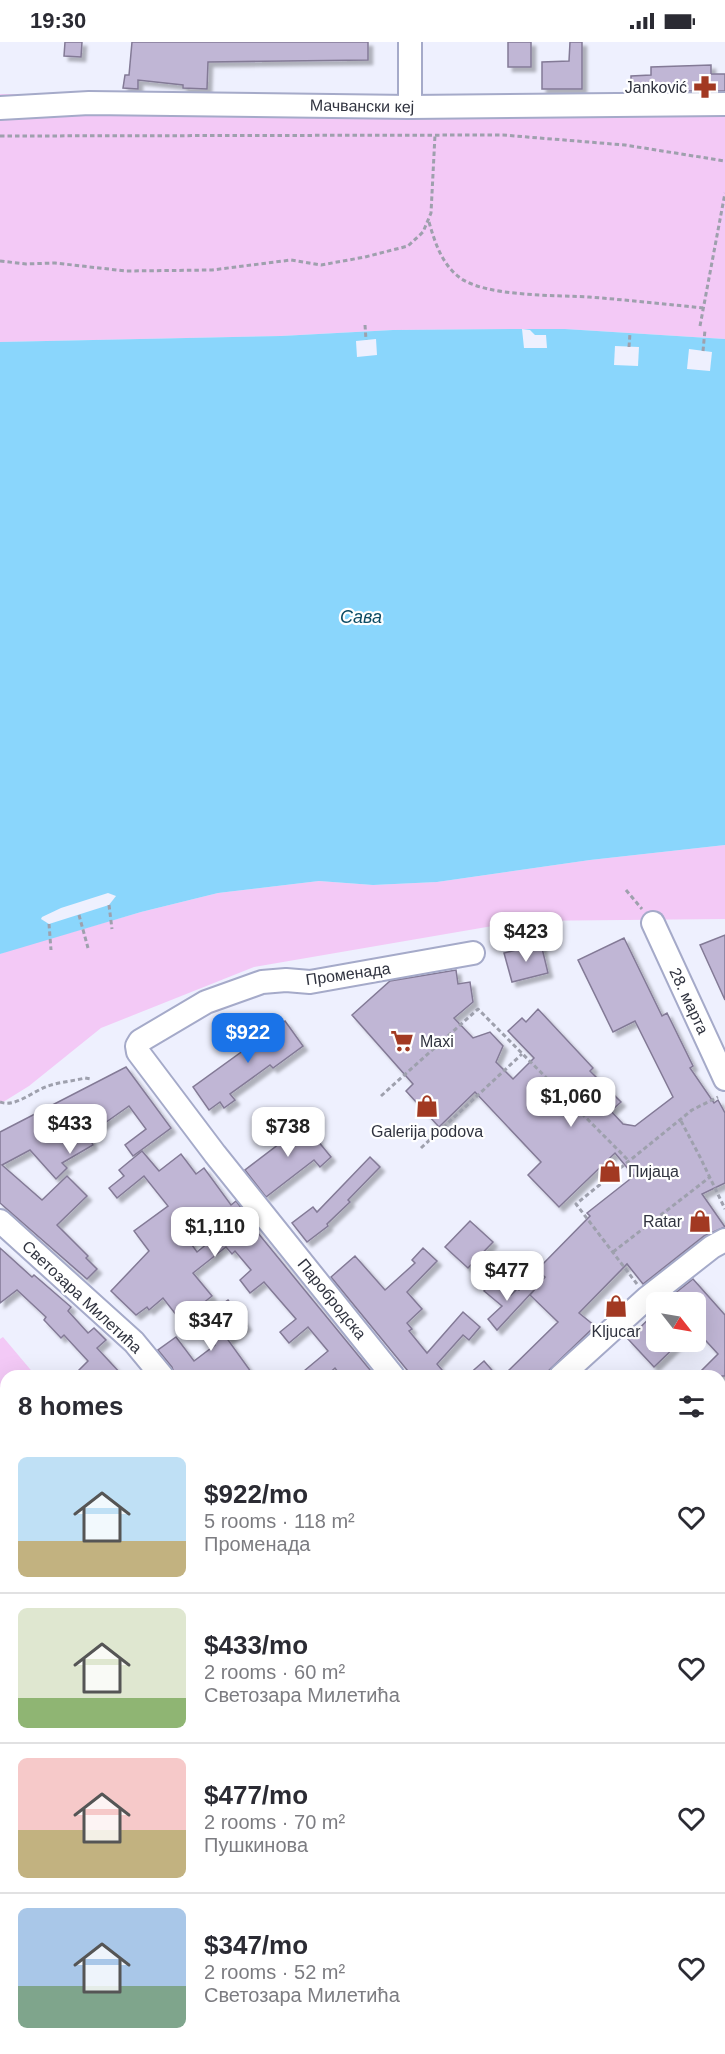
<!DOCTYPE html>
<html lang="en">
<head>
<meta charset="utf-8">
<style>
  body { margin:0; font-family:Helvetica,sans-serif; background:#f2f2f3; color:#2b2b33; height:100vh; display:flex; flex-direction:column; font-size:22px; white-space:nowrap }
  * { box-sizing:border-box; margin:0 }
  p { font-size:20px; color:#7c7c81 }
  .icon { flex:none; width:33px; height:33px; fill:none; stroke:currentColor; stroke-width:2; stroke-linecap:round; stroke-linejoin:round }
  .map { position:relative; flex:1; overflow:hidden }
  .drawer { position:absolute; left:0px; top:1328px; width:726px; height:686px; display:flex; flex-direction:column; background:#fff; border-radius:18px 18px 0 0; box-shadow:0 6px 24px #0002 }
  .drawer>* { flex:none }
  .needle { width:39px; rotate:121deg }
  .fabs { position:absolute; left:646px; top:1250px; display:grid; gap:12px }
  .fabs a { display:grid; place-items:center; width:60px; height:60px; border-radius:9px; background:#fff; box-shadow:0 6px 24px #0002; font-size:30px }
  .price { position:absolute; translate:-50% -51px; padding:0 14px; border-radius:12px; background:#fff; color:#222; font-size:20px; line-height:39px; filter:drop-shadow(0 2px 3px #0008) }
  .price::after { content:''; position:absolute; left:50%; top:36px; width:18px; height:14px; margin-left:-9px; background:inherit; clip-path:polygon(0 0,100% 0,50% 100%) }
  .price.current { background:#1a73e8; color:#fff }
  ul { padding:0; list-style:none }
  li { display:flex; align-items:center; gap:18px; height:150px; padding:0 18px }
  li+li { border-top:2px solid #e1e1e2 }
  li span { display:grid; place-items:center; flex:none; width:168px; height:120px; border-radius:9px; color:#555 }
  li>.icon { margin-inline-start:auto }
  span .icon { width:72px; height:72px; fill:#fffc; stroke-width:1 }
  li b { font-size:26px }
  h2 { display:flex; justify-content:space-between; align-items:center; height:72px; padding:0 18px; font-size:26px }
  .status { display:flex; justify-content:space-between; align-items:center; height:42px; padding:0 30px; background:#fff; direction:ltr }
  .status svg { height:16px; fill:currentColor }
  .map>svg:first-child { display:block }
</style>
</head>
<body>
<div class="status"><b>19:30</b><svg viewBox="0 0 49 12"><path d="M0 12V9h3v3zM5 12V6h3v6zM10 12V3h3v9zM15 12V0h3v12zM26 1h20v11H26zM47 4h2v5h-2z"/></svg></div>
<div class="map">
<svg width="725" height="2012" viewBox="0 0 725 2012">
  <defs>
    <filter id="shadow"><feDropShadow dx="4.5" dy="4.5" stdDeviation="1.5" flood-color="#0004"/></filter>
  </defs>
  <rect width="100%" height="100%" fill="#eef0fe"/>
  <!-- green -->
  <g fill="#f3c9f6">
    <polygon points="0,52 725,56 725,297 565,287 522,287 393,288 281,294 0,300"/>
    <polygon points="725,803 725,877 521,879 254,925 101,986 29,1044 0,1062 0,912 10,908 141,870 218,851 319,839 373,843 437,840 590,818"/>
    <polygon points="3,1295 35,1333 6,1334 6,1595 0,1588 0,1297"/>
    <polygon points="0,1608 6,1614 6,1691 0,1696"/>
    <polygon points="6,1706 6,1824 0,1817 0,1712"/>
    <polygon points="720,1811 725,1815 725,2012 633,2012 627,2007 720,2007"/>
    <polygon points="6,1972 6,2007 108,2007 119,2012 0,2012 0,1985"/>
  </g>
  <!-- water -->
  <polygon fill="#8ad6fc" points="522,287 565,287 725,297 725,803 590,818 437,840 373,843 319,839 218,851 141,870 0,912 0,300 281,294 393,288"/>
  <!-- pier -->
  <g fill="#eef0fe">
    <polygon points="522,287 530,288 535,293 546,293 547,306 524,306"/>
    <polygon points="376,297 377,313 357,315 356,299"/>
    <polygon points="615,304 639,305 638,324 614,323"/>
    <polygon points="689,307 712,310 710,329 687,327"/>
    <polygon points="108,851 116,854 109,863 49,882 41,877 42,875 61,866"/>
  </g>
  <!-- building -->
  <g fill="#c0b6d5" stroke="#837a96" stroke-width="1.5" fill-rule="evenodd" filter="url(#shadow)">
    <polygon points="65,0 82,0 81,15 64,14"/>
    <polygon points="132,0 368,0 368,18 208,20 207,47 183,46 183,43 138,38 138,47 123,46 125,33 129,33"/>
    <rect x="508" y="0" width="23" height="25"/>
    <polygon points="570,0 582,0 582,47 542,47 542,20 569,19"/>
    <polygon points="711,23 711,32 725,32 725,49 631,49 631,34 651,33 651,25"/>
    <polygon points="725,893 725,958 700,903"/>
    <polygon points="624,896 662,974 667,971 693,1024 690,1026 714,1061 718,1058 725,1071 725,1141 702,1152 725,1185 704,1194 643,1242 627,1222 579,1271 595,1284 543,1334 503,1334 558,1280 530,1253 545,1235 537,1228 590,1174 587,1171 634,1134 615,1111 559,1165 528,1133 541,1120 475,1050 439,1085 406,1049 413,1042 352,973 390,939 456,928 458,942 470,940 473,960 454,976 473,996 490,990 503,1004 496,1020 513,1037 534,1016 508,989 522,976 526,980 538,967 593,1026 590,1029 621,1060 611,1069 623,1082 635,1084 673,1055 635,979 613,990 578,918"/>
    <polygon points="541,902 548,931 512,940 504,911"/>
    <polygon points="285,979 303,1004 273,1026 270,1023 230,1052 235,1058 224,1066 220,1060 209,1068 193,1045 255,1000 249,990 262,981 269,991"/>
    <polygon points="126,1025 171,1086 133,1114 125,1103 146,1087 129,1064 88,1093 93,1103 62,1121 67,1126 56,1137 30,1108 2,1123 42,1158 67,1134 87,1154 57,1183 88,1214 86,1216 97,1227 87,1237 0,1161 0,1090"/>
    <polygon points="295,1071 331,1115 320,1125 314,1118 266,1155 245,1128 292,1092 283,1080"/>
    <path d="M142,1109l17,20 22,-17 15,20 8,-6 27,37 5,-4 17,22v4l122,149h-34l-6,-8 -9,8h-28l30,-25 -20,-24 -19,16 -9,-11 16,-13 -32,-37 -14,11 -10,-13 11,-10 -16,-19 -3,3 -6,-7 -33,26 19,23 -31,25 -18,-23 -14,12 -2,-3 -11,8 -25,-24 38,-40 -15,-20 34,-25 -24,-30 -27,22 -8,-10 15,-12 -5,-6zM207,1168l17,20 -27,22 -16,-22z"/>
    <polygon points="370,1115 380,1125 348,1158 350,1160 327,1182 328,1184 307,1200 292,1181 313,1165 317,1170"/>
    <polygon points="470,1179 493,1200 468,1226 445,1205"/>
    <polygon points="0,1206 32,1235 34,1233 71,1265 68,1269 88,1291 94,1286 106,1298 97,1306 123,1334 73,1334 88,1319 64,1293 61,1296 44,1278 46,1275 17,1248 0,1261"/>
    <polygon points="423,1206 437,1219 407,1250 422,1267 407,1281 412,1287 409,1289 427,1311 463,1270 480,1285 469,1298 463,1293 437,1322 447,1334 412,1334 331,1235 355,1214 385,1248 415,1221 412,1218"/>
    <polygon points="693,1237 725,1273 725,1334 696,1334 718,1312 696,1288 696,1260 664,1260"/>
    <polygon points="493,1238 511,1253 517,1247 519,1248 527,1240 535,1247 497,1288 488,1277 502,1264 484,1249"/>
    <polygon points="228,1258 247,1284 228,1298 254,1334 175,1334 172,1325 158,1308 176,1295 194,1319 215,1303 209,1295 229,1281 218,1265"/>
    <polygon points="657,1269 657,1299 681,1299 654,1325 628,1297"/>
    <polygon points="484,1319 497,1334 467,1334"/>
  </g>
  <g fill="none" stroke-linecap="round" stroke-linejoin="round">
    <!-- minor casing -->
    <g stroke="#a5aac9" stroke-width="26">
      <g id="minor">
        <polyline points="410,0 410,65"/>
        <polyline points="0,66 89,61 410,65 725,62"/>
        <polyline points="653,881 725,1037"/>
        <polyline points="0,1179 134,1300 162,1334"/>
        <polyline points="393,1334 215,1112 138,1010 137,1004 140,999 206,960 262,940 286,938 310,940 473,911"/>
        <polyline points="561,1334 647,1256 712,1205 725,1198"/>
        <polyline points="720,1669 725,1674"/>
        <polyline points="720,1732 725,1726"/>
        <polyline points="720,1798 725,1802"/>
        <polyline points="0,1935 6,1938"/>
        <polyline points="154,2007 164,2012"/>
        <polyline points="325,2007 325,2012"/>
        <polyline points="483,2012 488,2007"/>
      </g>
    </g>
    <!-- path -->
    <g stroke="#9ea0ad" stroke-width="3" stroke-dasharray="4.5 3" stroke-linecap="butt">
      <polyline points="0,94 503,93 625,103 725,119"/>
      <path d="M429,180c6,21 13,42 30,55 25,20 98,18 130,20 38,3 76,7 114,11"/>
      <polyline points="0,219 26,222 55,221 126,229 212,228 291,218 321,223 365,215 408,204 423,190 431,171 435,93"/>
      <polyline points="365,283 366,298"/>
      <polyline points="700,284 725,151"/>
      <polyline points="629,305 630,291"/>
      <polyline points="703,309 705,288"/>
      <polyline points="626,848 642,867"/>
      <polyline points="109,863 112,887"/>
      <polyline points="79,873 88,906"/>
      <polyline points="49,882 51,908"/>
      <polyline points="381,1054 478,967 629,1119"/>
      <path d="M0,1060c15,6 33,-11 48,-16 12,-4 25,-5 37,-8l6,1"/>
      <polyline points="681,1079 700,1115 725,1167"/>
      <polyline points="421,1106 522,1012"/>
      <polyline points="613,1210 710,1135"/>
      <polyline points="637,1242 576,1162 692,1068 718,1055"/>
      <polyline points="720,1417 725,1423"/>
      <polyline points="720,1909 725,1909"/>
      <polyline points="720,1936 725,1937"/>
      <polyline points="627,2007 633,2012"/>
    </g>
    <!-- minor -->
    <use href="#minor" stroke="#fff" stroke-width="22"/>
  </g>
  <!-- icons -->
  <defs>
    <g id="pharmacy-bare" transform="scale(1.8)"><path d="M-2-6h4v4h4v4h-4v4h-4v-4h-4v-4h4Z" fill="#a23922" stroke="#fff" stroke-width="2.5" paint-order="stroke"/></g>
    <g id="supermarket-bare" transform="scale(1.8)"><path d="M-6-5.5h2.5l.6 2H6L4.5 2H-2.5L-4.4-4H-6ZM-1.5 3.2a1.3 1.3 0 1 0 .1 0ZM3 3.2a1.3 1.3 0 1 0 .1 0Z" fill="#a23922" stroke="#fff" stroke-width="2.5" paint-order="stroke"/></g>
    <g id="shop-bare" transform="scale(1.8)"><path d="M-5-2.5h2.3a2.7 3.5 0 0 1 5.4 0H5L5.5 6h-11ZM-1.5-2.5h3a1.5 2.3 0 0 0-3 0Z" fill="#a23922" stroke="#fff" stroke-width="2.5" paint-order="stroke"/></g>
  </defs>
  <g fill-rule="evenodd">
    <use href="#pharmacy-bare" x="705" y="45"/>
    <use href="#supermarket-bare" x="402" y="999"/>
    <use href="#shop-bare" x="427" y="1064"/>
    <use href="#shop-bare" x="610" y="1129"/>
    <use href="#shop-bare" x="700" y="1179"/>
    <use href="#shop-bare" x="616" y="1264"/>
  </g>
  <g text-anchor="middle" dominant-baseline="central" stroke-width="4.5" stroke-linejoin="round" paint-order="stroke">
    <!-- poi labels -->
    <g font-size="16" fill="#30333f" stroke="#fff" text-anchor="end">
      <text x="687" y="45">Janković</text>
      <text x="420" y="999" text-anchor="start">Maxi</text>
      <text x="427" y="1089" text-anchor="middle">Galerija podova</text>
      <text x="628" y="1129" text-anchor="start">Пијаца</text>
      <text x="682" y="1179">Ratar</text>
      <text x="616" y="1289" text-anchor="middle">Kljucar</text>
    </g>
    <!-- street labels -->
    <g font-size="16" fill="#30333f" stroke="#fff">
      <text transform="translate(362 64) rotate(1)">Мачвански кеј</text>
      <text transform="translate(348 932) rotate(-8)">Променада</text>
      <text transform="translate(689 959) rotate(65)">28. марта</text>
      <text transform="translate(82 1255) rotate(43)">Светозара Милетића</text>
      <text transform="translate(332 1257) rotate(51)">Паробродска</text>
    </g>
    <!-- water labels -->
    <g font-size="18" font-style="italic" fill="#0b4b64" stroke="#fff">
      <text x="361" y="575">Сава</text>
    </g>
  </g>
</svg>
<div class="fabs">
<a><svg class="needle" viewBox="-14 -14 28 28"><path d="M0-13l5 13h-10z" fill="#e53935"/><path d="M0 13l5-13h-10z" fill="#7c7c81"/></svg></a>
</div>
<b class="price" style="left:526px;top:921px">$423</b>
<b class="price current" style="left:248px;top:1022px">$922</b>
<b class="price" style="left:571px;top:1086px">$1,060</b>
<b class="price" style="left:70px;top:1113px">$433</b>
<b class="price" style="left:288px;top:1116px">$738</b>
<b class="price" style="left:215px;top:1216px">$1,110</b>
<b class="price" style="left:507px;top:1260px">$477</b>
<b class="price" style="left:211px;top:1310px">$347</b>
<section class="drawer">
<h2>8 homes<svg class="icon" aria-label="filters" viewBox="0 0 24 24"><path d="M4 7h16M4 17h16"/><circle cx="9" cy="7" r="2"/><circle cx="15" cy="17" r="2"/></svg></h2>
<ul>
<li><span style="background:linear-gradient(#bfe0f5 70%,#c2b280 0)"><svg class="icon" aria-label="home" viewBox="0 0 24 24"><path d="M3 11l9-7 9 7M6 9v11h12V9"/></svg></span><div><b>$922/mo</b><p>5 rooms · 118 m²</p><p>Променада</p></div><svg class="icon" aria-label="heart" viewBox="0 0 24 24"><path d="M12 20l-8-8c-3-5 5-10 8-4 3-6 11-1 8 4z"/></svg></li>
<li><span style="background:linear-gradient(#dfe7d0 75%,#8fb573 0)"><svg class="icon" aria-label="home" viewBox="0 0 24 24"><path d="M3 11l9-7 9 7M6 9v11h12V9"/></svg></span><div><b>$433/mo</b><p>2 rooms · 60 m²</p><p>Светозара Милетића</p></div><svg class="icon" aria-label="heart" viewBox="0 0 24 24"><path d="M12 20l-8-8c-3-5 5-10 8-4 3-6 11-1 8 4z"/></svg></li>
<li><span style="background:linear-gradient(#f6c9c9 60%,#c2b280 0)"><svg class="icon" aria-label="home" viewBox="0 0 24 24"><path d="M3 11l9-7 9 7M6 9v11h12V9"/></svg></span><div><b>$477/mo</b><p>2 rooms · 70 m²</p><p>Пушкинова</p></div><svg class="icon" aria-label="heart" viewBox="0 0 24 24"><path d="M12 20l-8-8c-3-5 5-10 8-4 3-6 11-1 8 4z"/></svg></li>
<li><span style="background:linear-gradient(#a9c7e8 65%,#7fa58c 0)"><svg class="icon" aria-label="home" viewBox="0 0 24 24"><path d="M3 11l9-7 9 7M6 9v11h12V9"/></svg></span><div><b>$347/mo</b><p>2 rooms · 52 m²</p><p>Светозара Милетића</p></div><svg class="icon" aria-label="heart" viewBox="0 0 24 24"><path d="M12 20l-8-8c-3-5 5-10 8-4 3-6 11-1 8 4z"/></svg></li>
</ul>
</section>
</div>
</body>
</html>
